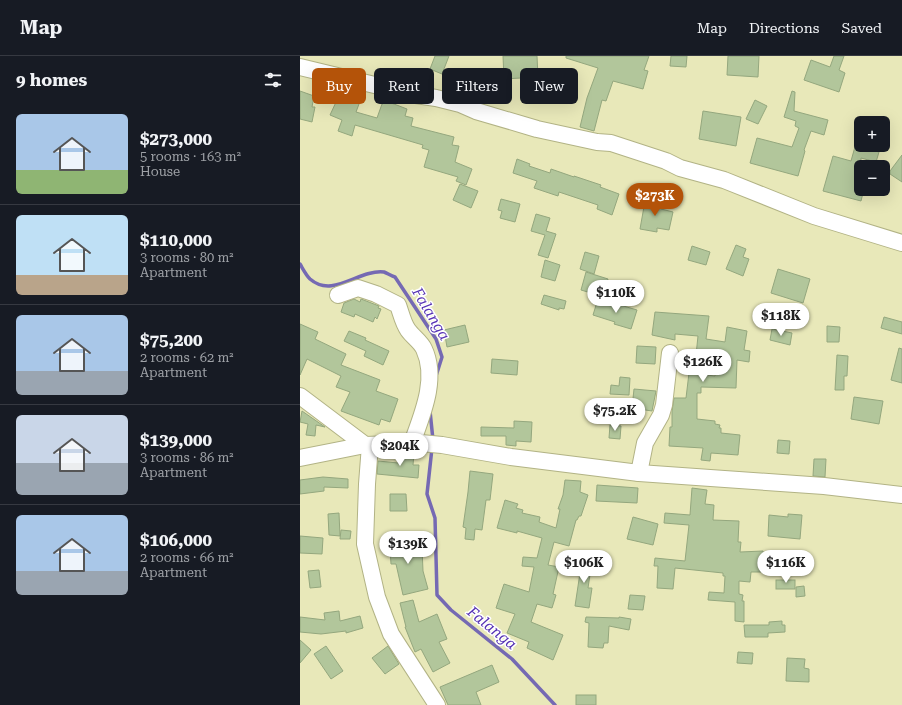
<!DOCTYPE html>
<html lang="en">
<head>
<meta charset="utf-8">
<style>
  body { margin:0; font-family:"Roboto Serif",serif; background:#20242c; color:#f1f3f6; height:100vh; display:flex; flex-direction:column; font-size:15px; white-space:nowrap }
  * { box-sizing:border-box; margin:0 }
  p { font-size:13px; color:#9ea1a6 }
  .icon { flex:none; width:22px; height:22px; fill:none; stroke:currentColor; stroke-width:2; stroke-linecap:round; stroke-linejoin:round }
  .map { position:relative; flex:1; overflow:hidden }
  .drawer { display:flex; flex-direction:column; background:#171b24; width:300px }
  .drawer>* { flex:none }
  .hud { position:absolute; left:12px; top:12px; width:380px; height:36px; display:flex; gap:8px }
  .controls { position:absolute; left:554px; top:60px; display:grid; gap:8px }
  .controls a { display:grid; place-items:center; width:36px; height:36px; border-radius:6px; background:#171b24; box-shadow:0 4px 16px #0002; font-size:20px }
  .price { position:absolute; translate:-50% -34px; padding:0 9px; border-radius:14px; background:#fff; color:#222; font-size:13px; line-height:26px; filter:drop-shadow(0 1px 2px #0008) }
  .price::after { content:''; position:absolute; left:50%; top:24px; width:12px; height:9px; margin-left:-6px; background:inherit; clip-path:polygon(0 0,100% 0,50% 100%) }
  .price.selected { background:#b45309; color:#fff }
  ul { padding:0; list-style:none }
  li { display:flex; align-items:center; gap:12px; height:100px; padding:0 16px }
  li+li { border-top:1px solid #363941 }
  li span { display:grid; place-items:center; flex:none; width:112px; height:80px; border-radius:6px; color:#555 }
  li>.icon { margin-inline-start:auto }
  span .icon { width:48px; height:48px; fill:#fffc; stroke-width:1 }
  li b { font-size:17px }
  h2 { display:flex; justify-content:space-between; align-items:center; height:48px; padding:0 16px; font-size:17px }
  .pill { padding:0 14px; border-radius:6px; background:#171b24; box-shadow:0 4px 16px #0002; font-size:14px; line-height:36px }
  .pill.selected { background:#b45309; color:#fff }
  header { display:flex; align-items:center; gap:24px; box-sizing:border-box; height:56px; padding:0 20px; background:#171b24; border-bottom:1px solid #363941 }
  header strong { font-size:19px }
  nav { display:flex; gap:22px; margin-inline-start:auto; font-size:14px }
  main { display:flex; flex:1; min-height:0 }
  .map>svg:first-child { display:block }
</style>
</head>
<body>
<header>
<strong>Map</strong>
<nav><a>Map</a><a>Directions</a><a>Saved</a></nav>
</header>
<main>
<section class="drawer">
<h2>9 homes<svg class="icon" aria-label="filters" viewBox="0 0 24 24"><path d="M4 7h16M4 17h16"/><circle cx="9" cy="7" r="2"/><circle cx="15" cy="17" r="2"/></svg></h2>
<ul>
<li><span style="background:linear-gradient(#a9c7e8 70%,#8fb573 0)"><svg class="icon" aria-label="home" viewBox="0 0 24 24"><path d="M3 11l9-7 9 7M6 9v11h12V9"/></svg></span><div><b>$273,000</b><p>5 rooms · 163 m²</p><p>House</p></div></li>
<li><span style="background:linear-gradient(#bfe0f5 75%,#b9a48a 0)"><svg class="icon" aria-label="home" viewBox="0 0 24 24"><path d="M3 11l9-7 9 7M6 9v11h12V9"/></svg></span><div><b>$110,000</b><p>3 rooms · 80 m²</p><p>Apartment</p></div></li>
<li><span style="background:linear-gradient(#a9c7e8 70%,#9aa5b1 0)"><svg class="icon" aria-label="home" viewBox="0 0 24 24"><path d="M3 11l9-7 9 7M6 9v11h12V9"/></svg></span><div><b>$75,200</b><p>2 rooms · 62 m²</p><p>Apartment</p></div></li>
<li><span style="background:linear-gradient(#c9d6e8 60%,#9aa5b1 0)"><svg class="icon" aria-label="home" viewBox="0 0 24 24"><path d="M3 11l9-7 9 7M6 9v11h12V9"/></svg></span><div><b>$139,000</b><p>3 rooms · 86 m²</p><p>Apartment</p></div></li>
<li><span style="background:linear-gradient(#a9c7e8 70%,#9aa5b1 0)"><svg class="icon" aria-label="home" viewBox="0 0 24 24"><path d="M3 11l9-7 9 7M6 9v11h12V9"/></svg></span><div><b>$106,000</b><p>2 rooms · 66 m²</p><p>Apartment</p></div></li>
</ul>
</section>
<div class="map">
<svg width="602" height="649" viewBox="0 0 602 649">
  <rect width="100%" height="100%" fill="#e8e8b9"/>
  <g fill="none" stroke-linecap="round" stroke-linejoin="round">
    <!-- stream -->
    <g stroke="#7569b3" stroke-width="3.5">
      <path d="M0,208c3,5 6,11 10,15 23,20 49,-10 74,-7 3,1 7,4 11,5l41,62 6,18 -6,19"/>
      <polyline points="130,355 133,384"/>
      <polyline points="132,392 127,438 135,462 137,539 151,554 212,603 255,649"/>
    </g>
  </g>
  <!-- building -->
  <g fill="#b2c69b" stroke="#94a77e">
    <polygon points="135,0 149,0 142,18 130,13"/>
    <polygon points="203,0 237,0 238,21 204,23"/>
    <polygon points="266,0 349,0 344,14 348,15 343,33 313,25 306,45 302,44 294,75 280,71 287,42 298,12 266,2"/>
    <polygon points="371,0 387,0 386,11 370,10"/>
    <polygon points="428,0 459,0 458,21 427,19"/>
    <polygon points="534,0 544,0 539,14 545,17 539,36 504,24 511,4 530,11"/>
    <polygon points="0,35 14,40 12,51 15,51 12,66 0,63"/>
    <polygon points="492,35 495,36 494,55 528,64 524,79 511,75 504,94 505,95 498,120 450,107 457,82 492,91 499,72 495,70 496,65 484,61"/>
    <polygon points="42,41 59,48 56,56 77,62 82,48 83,48 84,45 94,48 107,53 105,60 113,62 111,70 154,81 152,89 159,90 155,106 172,113 166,129 156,125 158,121 124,111 129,94 122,92 123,89 55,69 52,80 38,75 42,64 30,59 37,44 40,45"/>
    <polygon points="455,44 467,50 458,68 446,63"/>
    <polygon points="403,55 441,61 436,90 399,83"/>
    <polygon points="558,80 561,81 561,89 572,91 571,94 579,96 576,106 561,102 561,133 564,133 561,145 523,135 533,100 551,105"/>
    <polygon points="602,99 602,126 590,118 590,115"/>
    <polygon points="217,103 230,108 229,110 250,117 251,113 274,121 274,120 301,129 300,131 319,138 312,159 297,153 298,149 259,136 258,140 234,132 237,125 213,117"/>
    <polygon points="160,128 178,135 171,152 153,144"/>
    <polygon points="201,143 220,148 215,166 200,162 202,155 198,154"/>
    <polygon points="345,145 362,148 361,153 373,156 369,174 357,172 357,176 340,173"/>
    <polygon points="236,158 250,162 246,175 256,178 248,202 238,199 245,179 231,175"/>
    <polygon points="436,189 446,193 443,201 449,203 443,220 426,213"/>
    <polygon points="392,190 410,196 406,209 388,204"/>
    <polygon points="285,196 299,200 294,218 280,213"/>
    <polygon points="245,204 260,209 255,225 241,221"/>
    <polygon points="478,213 510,223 503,247 471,237"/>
    <polygon points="286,216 308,223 302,244 290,240 291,237 281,234"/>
    <polygon points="244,239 266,245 264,253 259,252 259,254 241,248"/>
    <polygon points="54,243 60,246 61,243 79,250 78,252 81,253 77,263 75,261 73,266 55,258 54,261 41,256 44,247"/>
    <polygon points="297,246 319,252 320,249 337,254 331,273 314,268 315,266 293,259"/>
    <polygon points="355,256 409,260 406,283 425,286 427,271 447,275 444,294 450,295 449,306 437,304 436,332 401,331 401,337 397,337 397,363 415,365 415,368 420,369 419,372 421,372 421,377 440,379 438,399 411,397 410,405 401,404 403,392 369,390 370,371 372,371 372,355 374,342 386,342 389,317 415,320 416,301 396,299 398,280 375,278 375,284 352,279"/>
    <polygon points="584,261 602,266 602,278 581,272"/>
    <polygon points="0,268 18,276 15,283 46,298 41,309 80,324 76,335 98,343 90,366 81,363 79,369 41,355 50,336 36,331 41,320 7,303 0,319"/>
    <polygon points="165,269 169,286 147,291 144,274"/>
    <polygon points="527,270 540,271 539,286 527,286"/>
    <polygon points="472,273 492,277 490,289 470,284"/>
    <polygon points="49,275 66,282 65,284 89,295 83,309 64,300 66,295 44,285"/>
    <polygon points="337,290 356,291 355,308 336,307"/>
    <polygon points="599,292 602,293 602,327 591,324"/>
    <polygon points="537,299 548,300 547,320 544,320 544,334 535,334"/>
    <polygon points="192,303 218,305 217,319 191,317"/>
    <polygon points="320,321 330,322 329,339 310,338 311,329 319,330"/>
    <polygon points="334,333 356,335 352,355 332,352"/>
    <polygon points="554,341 583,345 579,368 551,363"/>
    <polygon points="2,355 25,371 16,369 15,380 6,379 8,368 0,366"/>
    <polygon points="214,365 232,366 231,386 216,385 216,390 206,389 206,380 181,380 181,371 214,372"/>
    <polygon points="310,369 321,370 320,383 309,382"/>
    <polygon points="478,384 490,385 489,398 477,397"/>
    <polygon points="98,397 114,397 113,409 119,409 118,422 77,418 78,405 98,407"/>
    <polygon points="514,403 526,403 525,421 513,420"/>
    <polygon points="170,415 193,418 190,444 186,444 182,474 175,473 174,484 165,483 166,472 163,471 168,436"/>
    <polygon points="23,421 48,423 48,432 24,431 24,435 0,438 0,424"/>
    <polygon points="265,424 281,425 280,436 288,439 281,460 279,460 277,464 276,464 269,490 254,486 248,509 259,511 253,538 256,539 252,552 237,548 231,566 263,579 253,604 227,592 229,586 207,577 215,558 196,552 204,528 229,536 234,511 222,510 223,501 237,502 242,482 217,475 217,477 197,472 205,444 218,448 216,452 223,454 222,457 240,461 239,466 256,472 260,453 258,453 263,439"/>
    <polygon points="297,429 338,432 337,447 296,445"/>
    <polygon points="392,432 407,434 405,448 414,449 413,464 439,465 438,486 441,486 440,496 463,495 464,516 451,516 450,526 439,525 439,538 443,539 442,545 444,545 444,566 435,565 435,546 408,544 409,536 424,537 425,520 423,520 423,517 375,512 373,533 357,532 358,510 354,510 355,502 385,505 389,469 364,467 365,457 390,459"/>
    <polygon points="90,438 106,438 107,455 90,455"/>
    <polygon points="39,457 40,480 29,479 28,458"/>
    <polygon points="488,458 502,459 500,483 468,480 469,459 488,461"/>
    <polygon points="333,461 358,468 353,489 327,483"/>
    <polygon points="41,474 51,475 50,483 40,483"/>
    <polygon points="102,476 103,493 122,492 123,515 128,533 103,539 96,508 91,508 89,477"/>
    <polygon points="0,480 23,482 22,498 0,497"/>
    <polygon points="278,503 292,505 288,532 292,532 289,552 275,550 280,517 276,516"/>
    <polygon points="19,514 21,531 10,532 8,515"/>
    <rect x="476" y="524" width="19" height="9"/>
    <polygon points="504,530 505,540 496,541 496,531"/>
    <polygon points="330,539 345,540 343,554 328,553"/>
    <polygon points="113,544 119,566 137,558 147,583 139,586 150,607 133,616 121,593 115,596 105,571 106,571 100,547"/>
    <polygon points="39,555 40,565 60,560 63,572 46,577 46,575 21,578 0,576 0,561 25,564 24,557"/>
    <polygon points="286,561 319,562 319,561 331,563 329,574 309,570 308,587 304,587 303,592 288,591 289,567 285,566"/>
    <polygon points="482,565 482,569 485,569 485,576 468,577 468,581 445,581 444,569 469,569 469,566"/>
    <polygon points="0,584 11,594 0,607"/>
    <polygon points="26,590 43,615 31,623 14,598"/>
    <polygon points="88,590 99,608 85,618 72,602"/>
    <polygon points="438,596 453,597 452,608 437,607"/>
    <polygon points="487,602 505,603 504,612 509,613 509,626 486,625"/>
    <polygon points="192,609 199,626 176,636 181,649 148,649 140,631"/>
    <rect x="276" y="639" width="20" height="10"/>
  </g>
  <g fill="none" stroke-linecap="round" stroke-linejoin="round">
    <!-- minor casing -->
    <g stroke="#b2b385" stroke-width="18">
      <g id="minor">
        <polyline points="0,11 116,39 136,42 160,48 176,55 237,73 297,86 311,87 366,105 380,112 424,124 514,160 602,187"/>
        <path d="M38,239l20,-7 18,6 22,11c3,8 5,18 10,25 5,7 13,12 16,19 14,30 -2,66 -12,94"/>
        <polyline points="0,340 65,389"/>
        <polyline points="70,389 67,428 65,488 77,541 91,578 137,649"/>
        <polyline points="0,402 65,389 121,387 142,389 211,401 339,417 524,430 602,439"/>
        <polyline points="339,417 345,387 361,359 364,349 370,297"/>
      </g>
    </g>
    <!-- minor -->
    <use href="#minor" stroke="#fff" stroke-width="16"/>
  </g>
  <g text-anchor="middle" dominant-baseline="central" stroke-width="3" stroke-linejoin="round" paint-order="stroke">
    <!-- water labels -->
    <g font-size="15" font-style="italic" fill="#5531b4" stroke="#fff">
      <text transform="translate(131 258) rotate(59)">Falanga</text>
      <text transform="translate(192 572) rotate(39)">Falanga</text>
    </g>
  </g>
</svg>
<div class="controls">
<a>+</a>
<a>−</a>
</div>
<b class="price selected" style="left:355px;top:161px">$273K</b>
<b class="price" style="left:316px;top:258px">$110K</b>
<b class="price" style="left:481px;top:281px">$118K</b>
<b class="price" style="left:403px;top:327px">$126K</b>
<b class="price" style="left:315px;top:376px">$75.2K</b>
<b class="price" style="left:100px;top:411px">$204K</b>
<b class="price" style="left:108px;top:509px">$139K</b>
<b class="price" style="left:284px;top:528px">$106K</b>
<b class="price" style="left:486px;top:528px">$116K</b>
<div class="hud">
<a class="pill selected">Buy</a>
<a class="pill">Rent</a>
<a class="pill">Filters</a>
<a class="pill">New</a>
</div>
</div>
</main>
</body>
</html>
